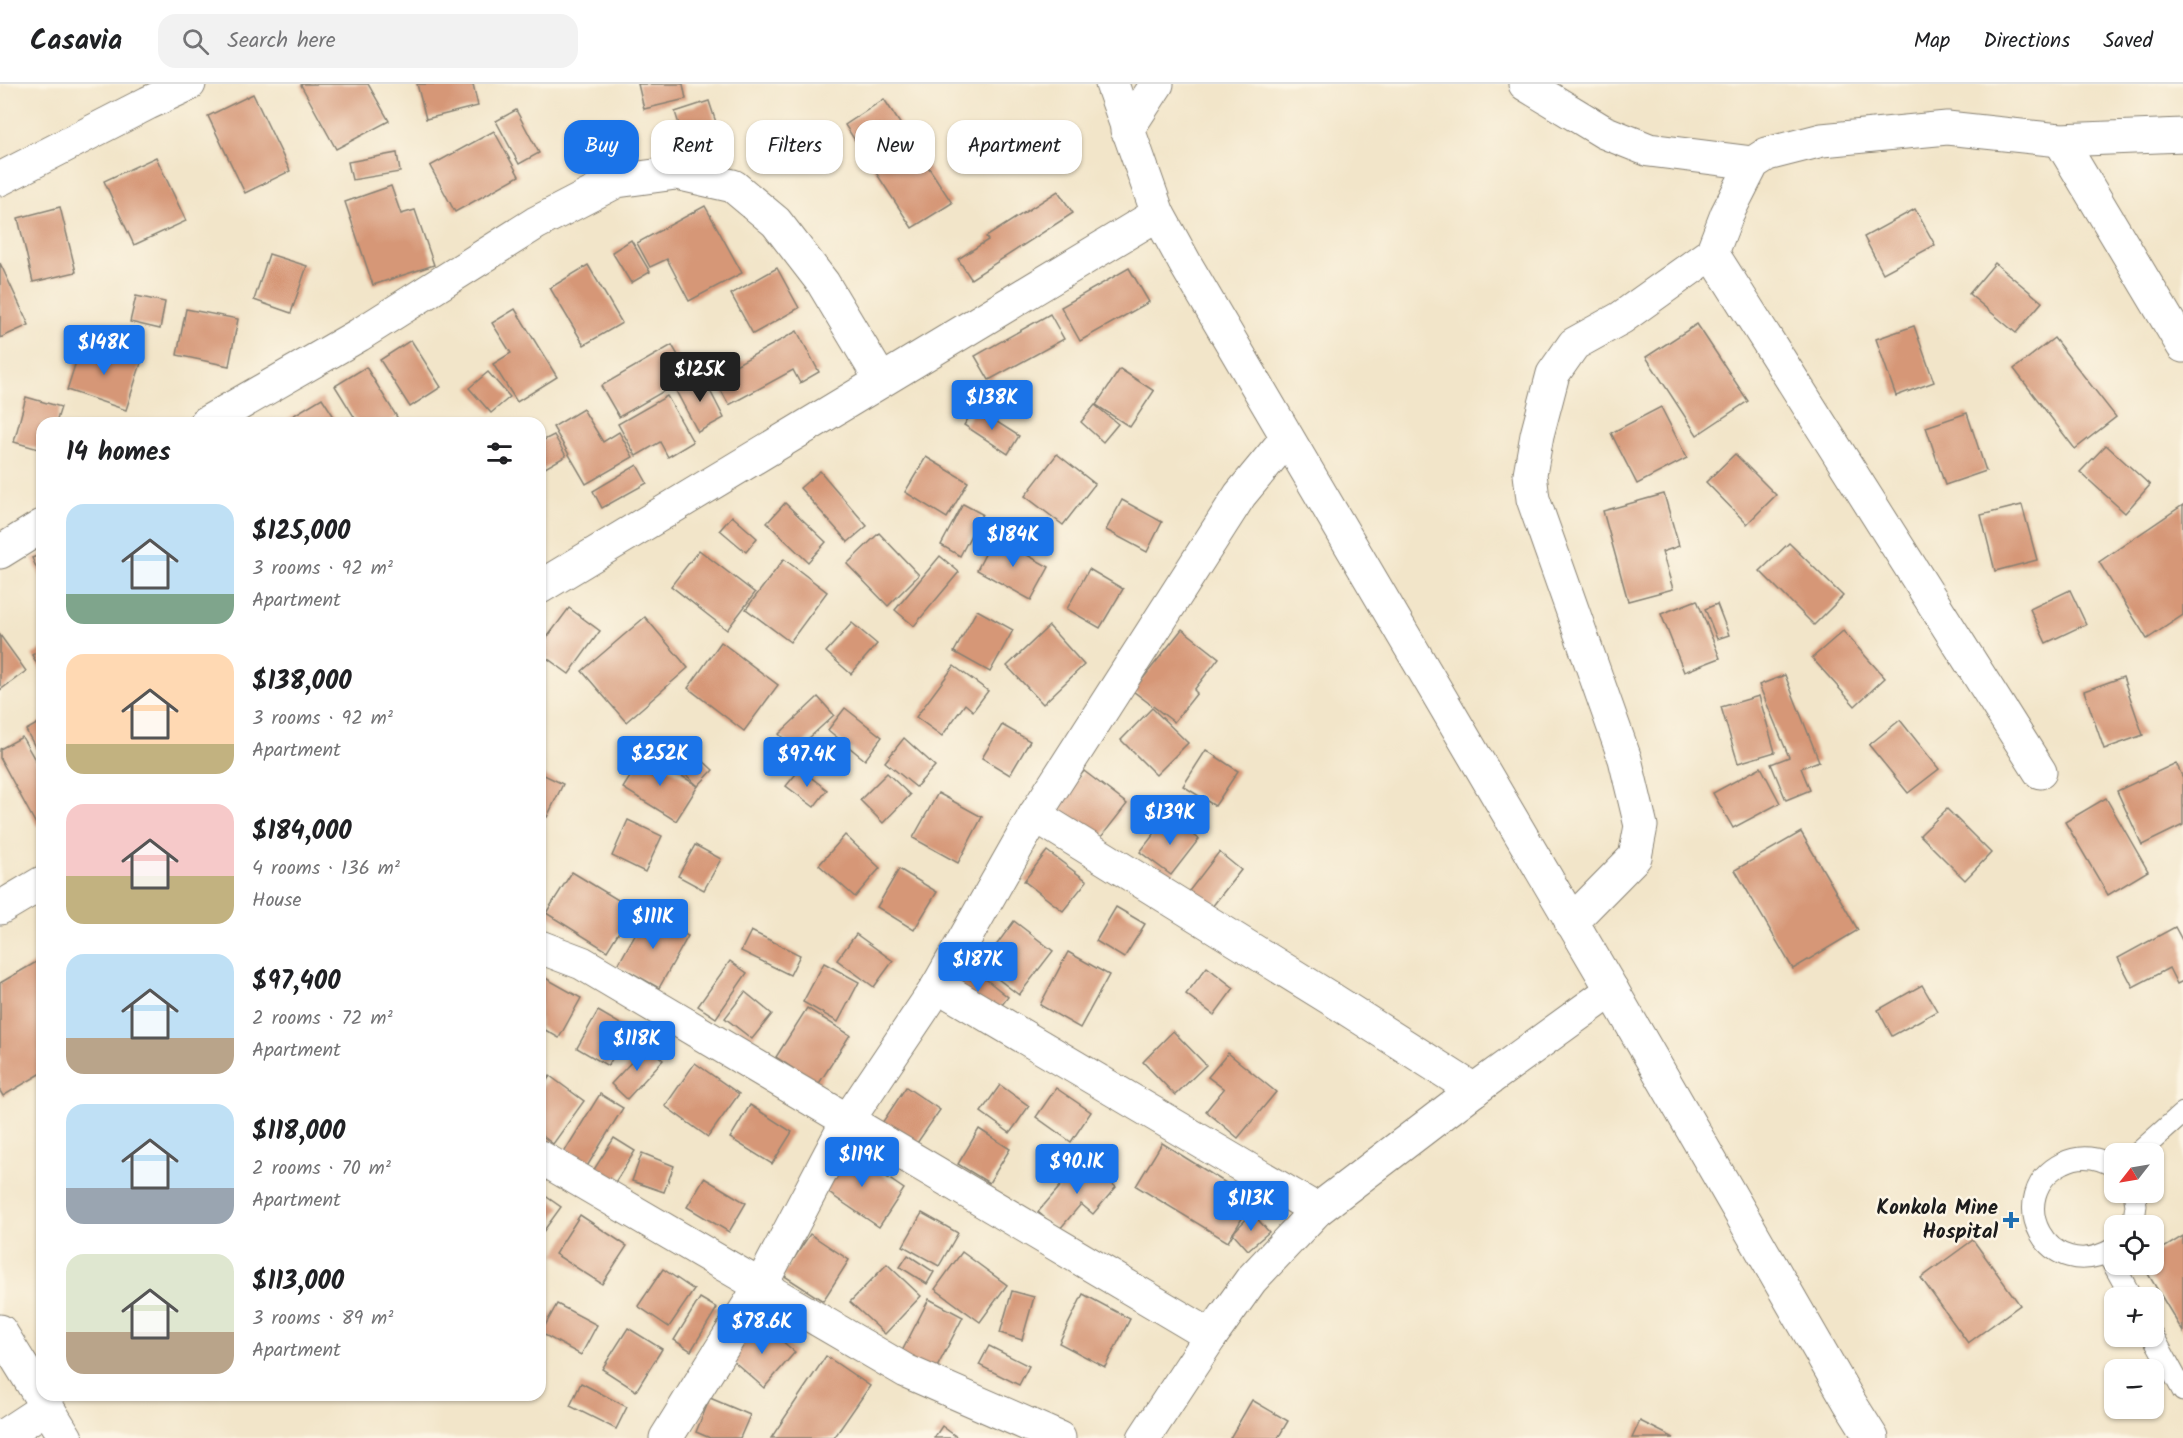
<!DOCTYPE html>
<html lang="en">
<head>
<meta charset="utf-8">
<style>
  body { margin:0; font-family:Kalam,sans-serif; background:#f2f2f2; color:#202124; height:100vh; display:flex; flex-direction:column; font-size:22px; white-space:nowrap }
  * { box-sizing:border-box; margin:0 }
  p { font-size:20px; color:#757577 }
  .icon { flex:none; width:33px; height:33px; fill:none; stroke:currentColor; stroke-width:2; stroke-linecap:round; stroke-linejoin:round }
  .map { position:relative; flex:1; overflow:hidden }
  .drawer { position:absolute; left:36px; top:333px; width:510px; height:984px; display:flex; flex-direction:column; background:#fff; border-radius:18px; box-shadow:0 2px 4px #0004 }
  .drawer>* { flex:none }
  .guide { position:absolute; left:564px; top:36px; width:570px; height:54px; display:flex; gap:12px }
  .needle { width:39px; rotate:239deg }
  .tools { position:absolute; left:2104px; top:1059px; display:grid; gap:12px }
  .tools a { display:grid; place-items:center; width:60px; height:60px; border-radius:12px; background:#fff; box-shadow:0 2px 4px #0004; font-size:30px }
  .price { position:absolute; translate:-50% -51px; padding:0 14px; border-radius:6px; background:#1a73e8; color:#fff; font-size:20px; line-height:39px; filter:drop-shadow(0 2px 3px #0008) }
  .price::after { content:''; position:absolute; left:50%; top:36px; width:18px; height:14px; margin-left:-9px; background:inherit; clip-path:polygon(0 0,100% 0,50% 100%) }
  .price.current { background:#222; color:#fff }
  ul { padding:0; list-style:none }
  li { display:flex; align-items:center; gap:18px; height:150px; padding:0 30px }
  li span { display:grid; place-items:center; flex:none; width:168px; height:120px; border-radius:18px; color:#555 }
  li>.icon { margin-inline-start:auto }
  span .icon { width:72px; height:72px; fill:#fffc; stroke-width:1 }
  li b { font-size:26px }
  h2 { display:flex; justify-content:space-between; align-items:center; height:72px; padding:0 30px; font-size:26px }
  .tag { padding:0 21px; border-radius:18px; background:#fff; box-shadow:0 2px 4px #0004; font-size:21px; line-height:54px }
  .tag.current { background:#1a73e8; color:#fff }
  header { display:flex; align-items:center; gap:36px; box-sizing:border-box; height:84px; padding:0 30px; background:#fff; border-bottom:2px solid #e0e0e0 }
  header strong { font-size:28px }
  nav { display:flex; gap:33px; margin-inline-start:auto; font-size:21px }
  .search { width:420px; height:54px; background:#f2f2f2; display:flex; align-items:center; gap:15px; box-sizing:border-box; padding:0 21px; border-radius:18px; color:#757577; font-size:22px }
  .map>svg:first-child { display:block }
</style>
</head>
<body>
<header>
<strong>Casavia</strong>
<div class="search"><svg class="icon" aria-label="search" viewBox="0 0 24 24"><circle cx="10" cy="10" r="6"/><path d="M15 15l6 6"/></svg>Search here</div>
<nav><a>Map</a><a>Directions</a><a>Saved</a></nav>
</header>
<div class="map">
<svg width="2183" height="1354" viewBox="0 0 2183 1354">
  <rect width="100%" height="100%" fill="#fcf5e5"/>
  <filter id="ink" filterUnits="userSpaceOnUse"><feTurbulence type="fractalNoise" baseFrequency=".0167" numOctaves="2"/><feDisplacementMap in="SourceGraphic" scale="12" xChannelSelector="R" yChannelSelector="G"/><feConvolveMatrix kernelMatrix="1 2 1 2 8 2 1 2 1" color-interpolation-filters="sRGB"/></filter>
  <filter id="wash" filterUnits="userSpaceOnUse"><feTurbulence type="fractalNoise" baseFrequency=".008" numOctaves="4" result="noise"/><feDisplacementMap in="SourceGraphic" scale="24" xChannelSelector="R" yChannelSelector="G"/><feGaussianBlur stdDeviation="1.35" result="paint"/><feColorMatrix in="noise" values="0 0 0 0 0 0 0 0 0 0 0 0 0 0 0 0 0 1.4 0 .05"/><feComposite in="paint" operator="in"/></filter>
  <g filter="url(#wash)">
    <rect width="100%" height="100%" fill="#f2e5c9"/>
    <g id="blocks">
      <!-- building -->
      <g fill="#d69777">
        <polygon points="302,0 368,0 389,37 336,65 301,1"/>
        <polygon points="417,0 473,0 478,22 426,35"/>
        <polygon points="638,0 683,0 686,15 644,25"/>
        <polygon points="253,10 290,87 245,109 208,32"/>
        <polygon points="884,15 952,119 912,144 845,41"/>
        <polygon points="709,17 723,60 689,71 675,28"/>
        <polygon points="516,26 539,69 519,80 496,37"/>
        <polygon points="494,47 519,92 455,128 430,82"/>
        <polygon points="397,69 400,88 352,96 348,78"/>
        <polygon points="156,73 186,137 134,161 104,97"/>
        <polygon points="391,102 401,130 415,126 434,181 373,201 345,118"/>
        <polygon points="1058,107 1073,129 971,195 958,175 988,156 986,153"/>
        <polygon points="705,122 742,189 689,217 667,175 650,183 637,159"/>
        <polygon points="60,123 76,188 33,198 18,134"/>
        <polygon points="1915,125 1935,161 1883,189 1864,153"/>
        <polygon points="631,156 650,188 631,199 612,168"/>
        <polygon points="269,170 307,182 291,229 254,216"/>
        <polygon points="0,179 29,241 0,254"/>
        <polygon points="1995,179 2042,218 2016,249 1969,210"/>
        <polygon points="588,181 622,239 584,261 550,204"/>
        <polygon points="777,184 799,224 753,250 731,210"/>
        <polygon points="1129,184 1149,218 1080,257 1061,223"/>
        <polygon points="136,212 165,218 160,245 130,238"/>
        <polygon points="186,225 238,235 229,282 177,271"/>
        <polygon points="515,225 557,293 517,318 493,280 511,269 492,239"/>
        <polygon points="1050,230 1064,255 989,296 975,272"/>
        <polygon points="1697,240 1748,317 1697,351 1646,273"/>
        <polygon points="1914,242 1934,298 1896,312 1876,255"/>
        <polygon points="797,247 819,288 800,299 793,286 729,321 714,293"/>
        <polygon points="2054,254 2116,333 2075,365 2014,285"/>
        <polygon points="411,256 441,303 410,323 380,276"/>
        <polygon points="82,259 141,279 126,326 67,306"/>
        <polygon points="672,261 690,292 619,333 601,302"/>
        <polygon points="366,283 397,333 388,339 358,339 335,302"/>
        <polygon points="1120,285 1154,307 1130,343 1096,321"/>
        <polygon points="488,288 510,313 491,329 469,304"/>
        <polygon points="702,291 724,334 698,348 675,305"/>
        <polygon points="667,312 693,358 668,373 660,358 636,372 618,340"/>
        <polygon points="26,313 61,323 56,339 42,339 42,366 14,358"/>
        <polygon points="322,314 338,339 281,339"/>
        <polygon points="1095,321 1118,340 1103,358 1081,338"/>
        <polygon points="1661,323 1687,374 1637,400 1611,349"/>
        <polygon points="975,324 1019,352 1008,370 964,341"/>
        <polygon points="583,325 603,358 619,348 633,373 586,400 553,343"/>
        <polygon points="1967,329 1986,387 1945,401 1926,343"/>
        <polygon points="554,351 566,372 540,387 540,358"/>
        <polygon points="2106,361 2150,401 2125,429 2080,388"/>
        <polygon points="1057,370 1095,400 1063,441 1025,412"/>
        <polygon points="1735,370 1776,411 1747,440 1706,398"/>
        <polygon points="926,373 968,398 947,434 905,408"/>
        <polygon points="637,381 647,399 602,424 593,407"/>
        <polygon points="820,387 867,442 848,458 800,404"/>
        <polygon points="1664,410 1679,462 1662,468 1673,505 1628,517 1603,427"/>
        <polygon points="1122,416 1162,438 1147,468 1106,446"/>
        <polygon points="785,419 826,458 808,478 767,439"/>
        <polygon points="963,420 982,430 960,472 941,461"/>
        <polygon points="2022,421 2037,476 1995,487 1981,431"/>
        <polygon points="2183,421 2183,531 2147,555 2099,478"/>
        <polygon points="732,432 757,454 746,468 720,446"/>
        <polygon points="879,449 919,491 888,522 847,480"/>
        <polygon points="994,453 1049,483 1031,516 977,486"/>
        <polygon points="1789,459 1843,512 1814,541 1760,487"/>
        <polygon points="699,466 755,509 727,546 671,502"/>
        <polygon points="42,470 42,496 32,474"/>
        <polygon points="940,472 959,488 914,542 895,526"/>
        <polygon points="784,475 827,508 790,558 746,525"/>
        <polygon points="1089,485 1123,505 1100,544 1067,525"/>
        <polygon points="2070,506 2086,540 2046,559 2030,525"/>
        <polygon points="1697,516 1720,574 1684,588 1661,530"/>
        <polygon points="1717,520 1729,551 1717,555 1705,525"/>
        <polygon points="569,524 600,547 569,590 540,569 540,563"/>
        <polygon points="977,526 1013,546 990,588 954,568"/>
        <polygon points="645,533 688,584 626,638 582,587"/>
        <polygon points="852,539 877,560 851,590 826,568"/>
        <polygon points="1049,542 1084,581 1043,620 1007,582"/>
        <polygon points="1182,545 1219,574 1194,606 1197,609 1174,638 1133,607"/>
        <polygon points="1843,547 1885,594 1855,622 1812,574"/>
        <polygon points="0,551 26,587 0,606"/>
        <polygon points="721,558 778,601 744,647 688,604"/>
        <polygon points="42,565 42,588 32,571"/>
        <polygon points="954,582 988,607 973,627 965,620 942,652 916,633"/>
        <polygon points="1785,591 1819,677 1801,684 1810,706 1786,716 1771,680 1789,673 1759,601"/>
        <polygon points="2123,593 2143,651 2104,665 2084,607"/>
        <polygon points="1759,612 1775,668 1738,679 1721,623"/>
        <polygon points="818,613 834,631 795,667 779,650"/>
        <polygon points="845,624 882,653 865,676 828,646"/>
        <polygon points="1152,624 1188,659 1156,691 1121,656"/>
        <polygon points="1900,636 1939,685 1908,709 1869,661"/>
        <polygon points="42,637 42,676 26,646"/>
        <polygon points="1002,641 1030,657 1010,691 982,674"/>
        <polygon points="22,653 42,688 42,739 37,742 0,674 0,665"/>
        <polygon points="904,654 935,682 916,703 885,678"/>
        <polygon points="686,661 713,686 698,702 671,677"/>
        <polygon points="1206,666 1238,687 1215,722 1183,702"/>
        <polygon points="645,669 698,702 676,737 623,704"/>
        <polygon points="2176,679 2183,694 2183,741 2142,761 2117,707"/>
        <polygon points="1761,683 1780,719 1733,744 1713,709"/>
        <polygon points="800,685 827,706 814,723 786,702"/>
        <polygon points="1084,687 1127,720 1098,757 1055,724"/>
        <polygon points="540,689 563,700 547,733 540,730"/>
        <polygon points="887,689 910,711 883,739 860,716"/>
        <polygon points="938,709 982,733 958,779 913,754"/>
        <polygon points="2106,714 2148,787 2108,811 2065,738"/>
        <polygon points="1947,725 1991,769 1965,796 1920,751"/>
        <polygon points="1168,732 1199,755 1171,791 1140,768"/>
        <polygon points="628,736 662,752 645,788 612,772"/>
        <polygon points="1801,748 1858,846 1793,885 1735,786"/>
        <polygon points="845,751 880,784 855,813 819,781"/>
        <polygon points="695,761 721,775 704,806 678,792"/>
        <polygon points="1047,767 1087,797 1063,827 1024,797"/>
        <polygon points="1219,768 1241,786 1208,828 1186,811"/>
        <polygon points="899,785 937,808 914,846 877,823"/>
        <polygon points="572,788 633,825 607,867 546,829"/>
        <polygon points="1116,823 1145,840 1124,874 1096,857"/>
        <polygon points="647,829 688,852 659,904 618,881"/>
        <polygon points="1014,837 1053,867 1019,911 981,882"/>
        <polygon points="2175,843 2183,858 2183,897 2177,900 2169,884 2133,903 2118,874"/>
        <polygon points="751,847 800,871 790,891 741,867"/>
        <polygon points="856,850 893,877 874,903 837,876"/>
        <polygon points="1068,868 1109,891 1080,944 1040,921"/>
        <polygon points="38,877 42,883 42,989 3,1012 0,1007 0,899"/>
        <polygon points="730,877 747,889 716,934 698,922"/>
        <polygon points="824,879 859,898 838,938 803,918"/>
        <polygon points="968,881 1008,913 989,938 948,904"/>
        <polygon points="1207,883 1234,904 1214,931 1186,910"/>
        <polygon points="540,891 581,914 559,954 540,943"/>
        <polygon points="1922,901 1937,927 1892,952 1878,926"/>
        <polygon points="745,908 772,930 752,955 725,934"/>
        <polygon points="807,924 850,951 818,1001 776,973"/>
        <polygon points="598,927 629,945 608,982 577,964"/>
        <polygon points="1173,947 1206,981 1175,1011 1143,978"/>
        <polygon points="647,961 663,976 627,1015 611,1000"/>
        <polygon points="1228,969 1276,1008 1238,1054 1206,1027 1224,1005 1208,993"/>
        <polygon points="695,979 739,1010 708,1053 665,1022"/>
        <polygon points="550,992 584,1017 553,1060 540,1050 540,1006"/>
        <polygon points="1000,1001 1029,1022 1010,1049 981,1028"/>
        <polygon points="906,1003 940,1026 915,1062 882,1039"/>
        <polygon points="1056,1004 1091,1028 1071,1058 1036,1033"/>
        <polygon points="600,1010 623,1024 586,1084 563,1070"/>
        <polygon points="750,1021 792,1048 772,1080 730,1054"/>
        <polygon points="979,1045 1010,1065 989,1099 958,1080"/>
        <polygon points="614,1054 635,1067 609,1108 588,1095"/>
        <polygon points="1162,1059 1253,1116 1228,1158 1136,1102"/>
        <polygon points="845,1065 904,1105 879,1143 820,1103"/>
        <polygon points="642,1069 674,1082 664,1108 632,1097"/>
        <polygon points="1083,1076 1116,1103 1093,1130 1081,1120 1059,1146 1038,1128"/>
        <polygon points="704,1094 746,1119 729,1148 687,1123"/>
        <polygon points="541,1109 561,1123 540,1152 540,1110"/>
        <polygon points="922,1129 958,1149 939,1182 903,1162"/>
        <polygon points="1252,1129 1269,1148 1248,1166 1233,1149"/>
        <polygon points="580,1131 627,1162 602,1200 555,1170"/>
        <polygon points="810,1150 849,1176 823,1217 783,1191"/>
        <polygon points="2183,1152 2183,1248 2142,1180 2154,1180 2154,1170"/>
        <polygon points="1973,1156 2020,1221 1968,1259 1921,1194"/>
        <polygon points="962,1168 1007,1201 980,1238 935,1205"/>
        <polygon points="908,1171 934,1188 927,1200 900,1183"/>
        <polygon points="887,1180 921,1212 885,1250 850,1218"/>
        <polygon points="663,1185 694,1206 669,1243 638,1222"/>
        <polygon points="1012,1207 1034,1213 1022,1256 1000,1249"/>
        <polygon points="1083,1210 1130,1235 1105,1283 1059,1259"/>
        <polygon points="700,1214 717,1224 691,1267 674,1256"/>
        <polygon points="929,1215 963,1233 933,1291 899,1273"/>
        <polygon points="557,1220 597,1241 581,1271 541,1249"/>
        <polygon points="760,1238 795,1268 764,1304 730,1274"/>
        <polygon points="628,1244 662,1265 636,1307 602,1285"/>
        <polygon points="989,1262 1029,1282 1019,1301 979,1281"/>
        <polygon points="826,1272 870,1302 834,1354 771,1354"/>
        <polygon points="581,1299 627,1323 616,1345 570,1322"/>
        <polygon points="710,1314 750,1331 740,1354 710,1354 696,1348"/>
        <polygon points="1252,1316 1288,1337 1278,1354 1230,1354"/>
        <polygon points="1640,1337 1674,1354 1632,1354"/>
        <polygon points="942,1342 958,1354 934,1354"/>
      </g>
    </g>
  </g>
  <g filter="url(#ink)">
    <use href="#blocks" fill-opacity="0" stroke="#878072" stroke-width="1.5"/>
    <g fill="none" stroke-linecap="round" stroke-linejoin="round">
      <!-- lane casing -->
      <g stroke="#878072" stroke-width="23">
        <g id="lane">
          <polyline points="2137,1070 2183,1029"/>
          <path d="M2115,1083c-16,-10 -35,-13 -52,-4 -62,31 -17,126 52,85"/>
          <polyline points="2133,1142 2136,1121 2134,1108"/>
          <polyline points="2107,1169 2132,1214"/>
          <polyline points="2153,1252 2183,1307"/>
        </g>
      </g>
      <!-- street casing -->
      <g stroke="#878072" stroke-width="35">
        <g id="street">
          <polyline points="1525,0 1604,48 1649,66 1753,79"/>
          <polyline points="1127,46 1157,0"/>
          <polyline points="2060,56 2183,262"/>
          <polyline points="0,95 148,19 189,0"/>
          <polyline points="1712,169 2040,688"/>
          <polyline points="206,339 359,251 536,139 617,97 676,89 733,102 776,138 823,199 881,296"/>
          <polyline points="0,468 42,442"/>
          <polyline points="540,503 1158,130"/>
          <polyline points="1035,731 1333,916 1474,1006"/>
          <polyline points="0,824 42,799"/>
          <polyline points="1571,838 1635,773 1641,742 1625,675 1533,415 1530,390 1537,351 1553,290 1574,260 1621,234 1712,169 1727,130 1753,79 1767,70 1822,56 1947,44 2060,56 2183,51"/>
          <polyline points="540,863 582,879 1211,1252"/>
          <polyline points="938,902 1317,1126"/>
          <polyline points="540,1073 906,1287 1059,1354"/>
          <polyline points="0,1354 47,1323"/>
          <polyline points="666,1354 760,1203 848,1036 938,902 1035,731 1240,411 1287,354"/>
          <polyline points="1144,1354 1211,1252 1251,1196 1317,1126 1474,1006 1612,906"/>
        </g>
      </g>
      <!-- secondary casing -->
      <g stroke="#878072" stroke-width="35">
        <g id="secondary">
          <polyline points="1112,0 1158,130 1186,181 1612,906 1850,1319 1872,1354"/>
          <polyline points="0,1247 66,1354"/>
        </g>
      </g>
      <!-- lane -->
      <use href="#lane" stroke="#fff" stroke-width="21"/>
      <!-- street -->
      <use href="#street" stroke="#fff" stroke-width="33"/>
      <!-- secondary -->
      <use href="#secondary" stroke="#fff" stroke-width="33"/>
    </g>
  </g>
  <!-- markers -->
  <path fill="#1f6fb2" stroke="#fcf5e5" stroke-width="2" d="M2008 1127h6v6h6v6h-6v6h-6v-6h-6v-6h6z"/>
  <g text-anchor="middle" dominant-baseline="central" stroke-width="5" stroke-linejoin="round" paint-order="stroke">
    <!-- poi labels -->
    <g font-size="21" font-weight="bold" fill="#1c1c1c" stroke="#fcf5e5" text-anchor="end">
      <text x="1998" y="1124">Konkola Mine<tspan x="1998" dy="24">Hospital</tspan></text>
    </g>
  </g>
</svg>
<div class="tools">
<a><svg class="needle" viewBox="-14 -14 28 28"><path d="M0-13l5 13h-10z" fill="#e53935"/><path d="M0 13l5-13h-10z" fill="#757577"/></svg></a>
<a><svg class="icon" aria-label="locate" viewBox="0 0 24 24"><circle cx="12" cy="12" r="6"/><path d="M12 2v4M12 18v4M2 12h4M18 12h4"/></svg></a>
<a>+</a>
<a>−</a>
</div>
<b class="price" style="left:104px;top:292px">$148K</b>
<b class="price current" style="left:700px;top:319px">$125K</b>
<b class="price" style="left:992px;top:347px">$138K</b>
<b class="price" style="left:1013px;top:484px">$184K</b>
<b class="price" style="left:660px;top:703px">$252K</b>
<b class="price" style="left:807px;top:704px">$97.4K</b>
<b class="price" style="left:1170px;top:762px">$139K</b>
<b class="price" style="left:653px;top:866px">$111K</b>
<b class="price" style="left:978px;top:909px">$187K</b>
<b class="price" style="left:637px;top:988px">$118K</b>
<b class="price" style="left:862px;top:1104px">$119K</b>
<b class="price" style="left:1077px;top:1111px">$90.1K</b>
<b class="price" style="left:1251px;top:1148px">$113K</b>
<b class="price" style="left:762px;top:1271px">$78.6K</b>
<div class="guide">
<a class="tag current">Buy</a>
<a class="tag">Rent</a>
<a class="tag">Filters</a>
<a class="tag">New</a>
<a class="tag">Apartment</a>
</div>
<section class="drawer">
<h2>14 homes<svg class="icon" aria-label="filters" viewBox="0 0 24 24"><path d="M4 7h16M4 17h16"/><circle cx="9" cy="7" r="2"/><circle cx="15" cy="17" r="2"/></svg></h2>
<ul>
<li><span style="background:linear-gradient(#bfe0f5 75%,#7fa58c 0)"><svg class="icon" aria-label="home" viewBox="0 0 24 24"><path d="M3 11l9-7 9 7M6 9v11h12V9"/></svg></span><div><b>$125,000</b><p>3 rooms · 92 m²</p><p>Apartment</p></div></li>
<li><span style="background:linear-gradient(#ffd9b3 75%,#c2b280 0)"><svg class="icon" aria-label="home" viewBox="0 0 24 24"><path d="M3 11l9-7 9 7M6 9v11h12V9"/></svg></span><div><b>$138,000</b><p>3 rooms · 92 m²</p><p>Apartment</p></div></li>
<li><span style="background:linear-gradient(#f6c9c9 60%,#c2b280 0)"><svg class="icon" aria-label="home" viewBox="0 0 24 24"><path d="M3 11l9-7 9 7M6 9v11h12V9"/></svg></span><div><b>$184,000</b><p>4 rooms · 136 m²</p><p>House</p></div></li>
<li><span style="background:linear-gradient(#bfe0f5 70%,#b9a48a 0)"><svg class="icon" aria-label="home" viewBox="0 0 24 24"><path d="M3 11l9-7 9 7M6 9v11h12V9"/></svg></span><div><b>$97,400</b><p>2 rooms · 72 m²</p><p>Apartment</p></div></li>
<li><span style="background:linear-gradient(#bfe0f5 70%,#9aa5b1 0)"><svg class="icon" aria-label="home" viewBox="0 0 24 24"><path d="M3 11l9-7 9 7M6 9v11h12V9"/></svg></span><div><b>$118,000</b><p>2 rooms · 70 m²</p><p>Apartment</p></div></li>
<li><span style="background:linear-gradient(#dfe7d0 65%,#b9a48a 0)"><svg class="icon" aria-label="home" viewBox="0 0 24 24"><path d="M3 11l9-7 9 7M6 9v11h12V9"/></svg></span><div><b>$113,000</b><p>3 rooms · 89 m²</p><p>Apartment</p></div></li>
</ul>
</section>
</div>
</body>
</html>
